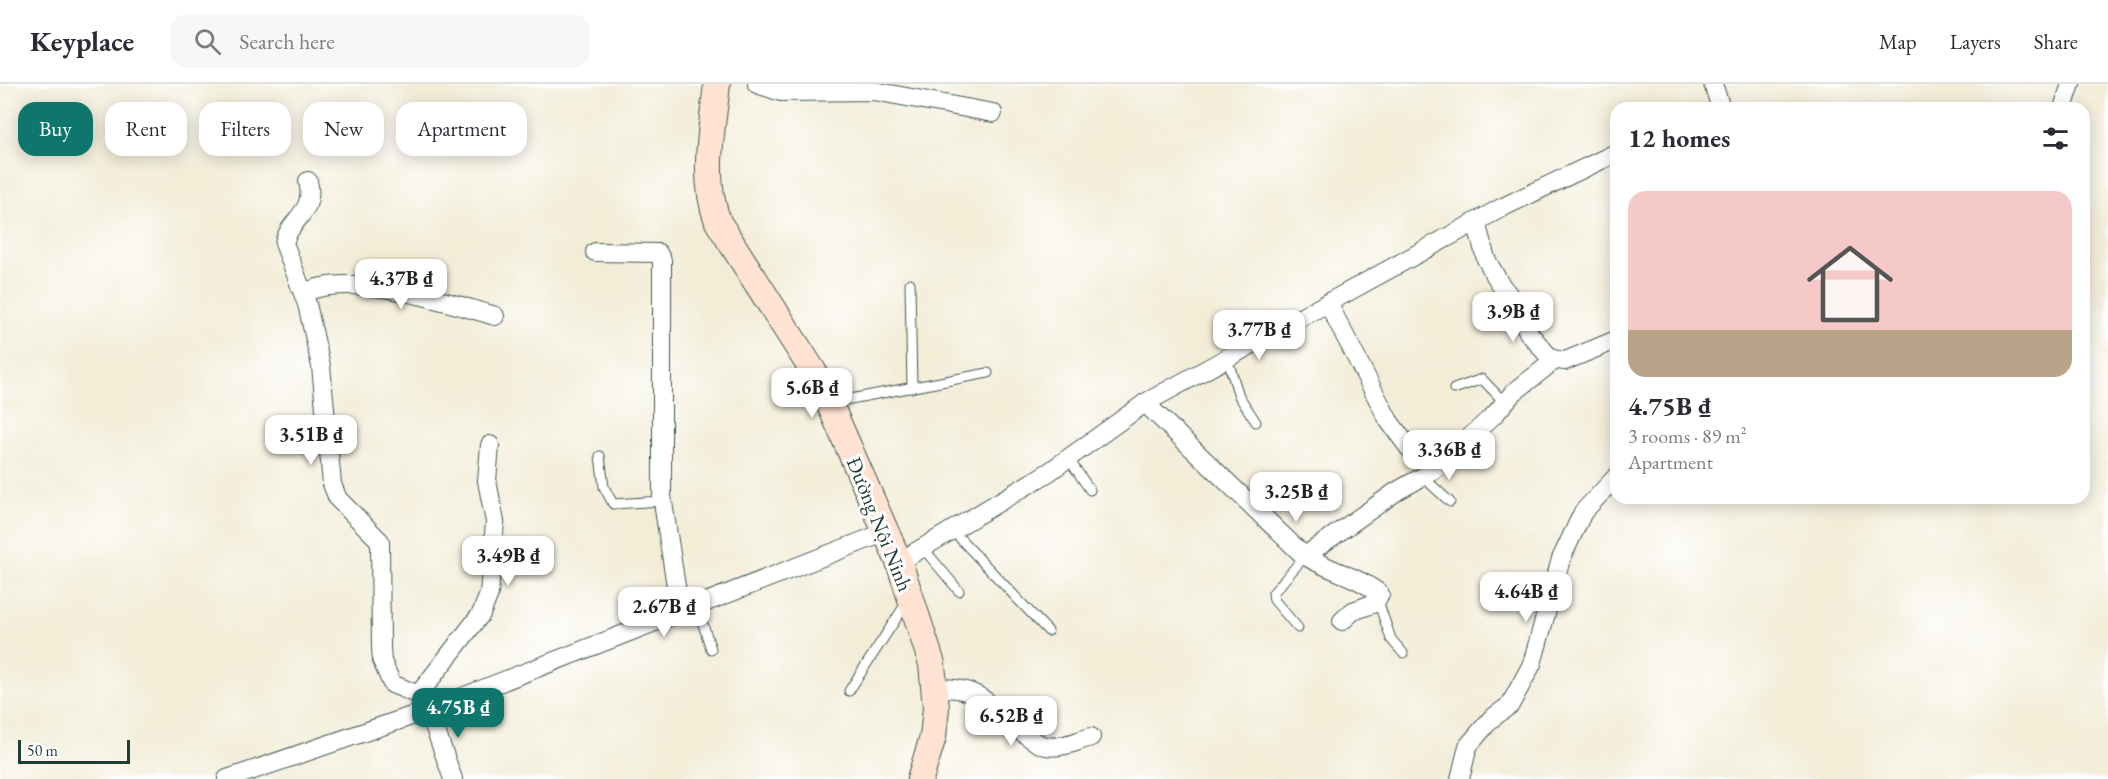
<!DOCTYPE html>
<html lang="en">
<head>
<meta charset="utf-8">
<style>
  body { margin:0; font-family:"EB Garamond",serif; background:#f7f7f7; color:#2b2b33; height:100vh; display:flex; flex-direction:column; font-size:22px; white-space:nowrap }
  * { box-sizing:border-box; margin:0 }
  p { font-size:20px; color:#7c7c81 }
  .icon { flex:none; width:33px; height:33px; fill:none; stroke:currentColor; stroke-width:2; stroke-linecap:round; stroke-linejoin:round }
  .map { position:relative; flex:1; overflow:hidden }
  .sheet { position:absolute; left:1610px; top:18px; width:480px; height:402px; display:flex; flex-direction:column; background:#fff; border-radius:18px; box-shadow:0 3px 15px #0003 }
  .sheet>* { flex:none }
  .hud { position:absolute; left:18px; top:18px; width:570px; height:54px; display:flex; gap:12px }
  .scale { position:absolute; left:18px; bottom:15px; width:112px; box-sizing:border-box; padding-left:6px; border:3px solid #1f3d34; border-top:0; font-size:16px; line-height:21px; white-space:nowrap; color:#1f3d34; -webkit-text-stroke:4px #fff; paint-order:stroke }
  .price { position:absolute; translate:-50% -51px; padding:0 14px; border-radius:12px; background:#fff; color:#222; font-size:20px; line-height:39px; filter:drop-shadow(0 2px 3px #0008) }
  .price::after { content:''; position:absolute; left:50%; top:36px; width:18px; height:14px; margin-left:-9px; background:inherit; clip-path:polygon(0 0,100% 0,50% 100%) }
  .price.current { background:#0f766e; color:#fff }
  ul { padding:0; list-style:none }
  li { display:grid; align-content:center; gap:12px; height:318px; padding:0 18px }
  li+li { border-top:2px solid #e1e1e2 }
  li span { display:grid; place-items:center; height:186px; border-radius:18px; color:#555 }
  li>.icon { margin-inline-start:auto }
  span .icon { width:108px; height:108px; fill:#fffc; stroke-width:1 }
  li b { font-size:26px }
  h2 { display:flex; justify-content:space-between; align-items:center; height:72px; padding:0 18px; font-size:26px }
  .chip { padding:0 21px; border-radius:18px; background:#fff; box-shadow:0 3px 15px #0003; font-size:21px; line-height:54px }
  .chip.current { background:#0f766e; color:#fff }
  header { display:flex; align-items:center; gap:36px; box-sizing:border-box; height:84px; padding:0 30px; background:#fff; border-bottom:2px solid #e1e1e2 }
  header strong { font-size:28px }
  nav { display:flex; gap:33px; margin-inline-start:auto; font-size:21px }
  .search { width:420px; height:54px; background:#f7f7f7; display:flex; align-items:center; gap:15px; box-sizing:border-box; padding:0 21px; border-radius:18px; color:#7c7c81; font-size:22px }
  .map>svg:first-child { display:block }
</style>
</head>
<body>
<header>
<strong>Keyplace</strong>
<div class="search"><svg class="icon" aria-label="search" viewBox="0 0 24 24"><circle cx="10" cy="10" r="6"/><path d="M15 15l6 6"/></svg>Search here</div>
<nav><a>Map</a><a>Layers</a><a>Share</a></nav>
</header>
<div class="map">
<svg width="2108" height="695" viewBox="0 0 2108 695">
  <rect width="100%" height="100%" fill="#fff"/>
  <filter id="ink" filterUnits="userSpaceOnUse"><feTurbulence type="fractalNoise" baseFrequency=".0167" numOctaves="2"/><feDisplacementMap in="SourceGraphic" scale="12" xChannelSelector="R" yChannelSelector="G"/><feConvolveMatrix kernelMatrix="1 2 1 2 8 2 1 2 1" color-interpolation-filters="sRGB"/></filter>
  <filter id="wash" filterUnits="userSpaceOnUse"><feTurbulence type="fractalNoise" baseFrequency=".008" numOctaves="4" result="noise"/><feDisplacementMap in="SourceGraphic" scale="24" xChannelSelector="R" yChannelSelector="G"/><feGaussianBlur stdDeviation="1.35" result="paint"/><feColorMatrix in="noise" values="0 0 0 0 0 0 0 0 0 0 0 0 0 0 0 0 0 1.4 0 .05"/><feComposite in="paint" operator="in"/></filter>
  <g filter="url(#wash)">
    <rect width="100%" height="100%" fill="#f3edd8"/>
  </g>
  <g filter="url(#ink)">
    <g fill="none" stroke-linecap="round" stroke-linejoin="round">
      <!-- lane casing -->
      <g stroke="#3f574d" stroke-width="11">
        <g id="lane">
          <polyline points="910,199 912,304"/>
          <polyline points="1227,274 1239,312 1256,338"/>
          <polyline points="1454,305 1482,295 1505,319"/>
          <polyline points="845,316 988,289"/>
          <polyline points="600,372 604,403 613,420 662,417"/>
          <polyline points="1068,374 1090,406"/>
          <polyline points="1423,393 1450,418"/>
          <polyline points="952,446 1048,547"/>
          <polyline points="923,464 959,507"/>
          <polyline points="1378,517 1391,555 1403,569"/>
          <polyline points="697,522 711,565"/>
          <polyline points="1298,544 1274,516 1273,509 1305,472"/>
          <polyline points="849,607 907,518"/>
        </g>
      </g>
      <!-- street casing -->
      <g stroke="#3f574d" stroke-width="20">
        <g id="street">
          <polyline points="757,0 781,8 874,7 993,29"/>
          <polyline points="1713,0 1721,24"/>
          <polyline points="2063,24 2071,0"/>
          <path d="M308,97c8,32 -18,37 -24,62l23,61 14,62 11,118 6,15 42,42 1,107 1,13 10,23 32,13 29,82"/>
          <polyline points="1476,138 1486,175 1500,200 1517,221 1528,248 1551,275 1565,277 1616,256"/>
          <polyline points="595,168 658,169 662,176 662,412 680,528"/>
          <path d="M304,209c44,-23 144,9 191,23"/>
          <polyline points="1328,219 1389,337 1409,364"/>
          <path d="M1145,319l156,150c24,17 56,22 79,41l-5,9 -22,8 -11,10"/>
          <polyline points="1305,472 1397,407 1433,387 1495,330 1513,309 1555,276"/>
          <polyline points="899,478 1049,388 1145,319 1501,124 1616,69"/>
          <path d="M935,604c51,-2 53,20 91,47 6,4 12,10 20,11 14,3 31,-5 45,-9"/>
          <polyline points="419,610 481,530 489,510 495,438 487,397 490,361"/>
          <polyline points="227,695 429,626 886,448"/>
          <polyline points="1460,695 1468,662 1491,635 1510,621 1532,580 1561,475 1583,428 1616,393"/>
        </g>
      </g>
      <!-- secondary casing -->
      <g stroke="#3f574d" stroke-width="28">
        <path id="secondary" d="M717,0c-5,47 -16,93 1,138l102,160 79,180 33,102 4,44 -3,29 -13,42"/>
      </g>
      <!-- lane -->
      <use href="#lane" stroke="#fff" stroke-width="9"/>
      <!-- street -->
      <use href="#street" stroke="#fff" stroke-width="18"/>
      <!-- secondary -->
      <use href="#secondary" stroke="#fee3d2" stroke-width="26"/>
    </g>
  </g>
  <g text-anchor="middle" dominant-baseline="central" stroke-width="6" stroke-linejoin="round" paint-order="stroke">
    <!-- street labels -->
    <g font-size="21" fill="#1f3d34" stroke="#fff">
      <text transform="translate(880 440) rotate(68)">Đường Nội Ninh</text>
    </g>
  </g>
</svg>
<div class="scale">50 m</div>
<b class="price" style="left:401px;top:226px">4.37B ₫</b>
<b class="price" style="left:1513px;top:259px">3.9B ₫</b>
<b class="price" style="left:1259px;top:277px">3.77B ₫</b>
<b class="price" style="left:812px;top:335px">5.6B ₫</b>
<b class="price" style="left:311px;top:382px">3.51B ₫</b>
<b class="price" style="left:1449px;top:397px">3.36B ₫</b>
<b class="price" style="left:1296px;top:439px">3.25B ₫</b>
<b class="price" style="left:508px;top:503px">3.49B ₫</b>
<b class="price" style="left:1526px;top:539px">4.64B ₫</b>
<b class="price" style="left:664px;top:554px">2.67B ₫</b>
<b class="price current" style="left:458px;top:655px">4.75B ₫</b>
<b class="price" style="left:1011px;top:663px">6.52B ₫</b>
<div class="hud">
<a class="chip current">Buy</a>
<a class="chip">Rent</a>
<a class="chip">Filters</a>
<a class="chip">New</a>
<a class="chip">Apartment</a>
</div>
<section class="sheet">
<h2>12 homes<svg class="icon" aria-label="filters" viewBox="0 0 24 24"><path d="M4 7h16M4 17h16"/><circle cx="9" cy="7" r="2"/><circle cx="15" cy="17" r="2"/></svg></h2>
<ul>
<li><span style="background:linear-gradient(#f6c9c9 75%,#b9a48a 0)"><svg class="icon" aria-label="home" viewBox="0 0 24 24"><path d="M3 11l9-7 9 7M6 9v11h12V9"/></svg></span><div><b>4.75B ₫</b><p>3 rooms · 89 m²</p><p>Apartment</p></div></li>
</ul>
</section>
</div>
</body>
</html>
